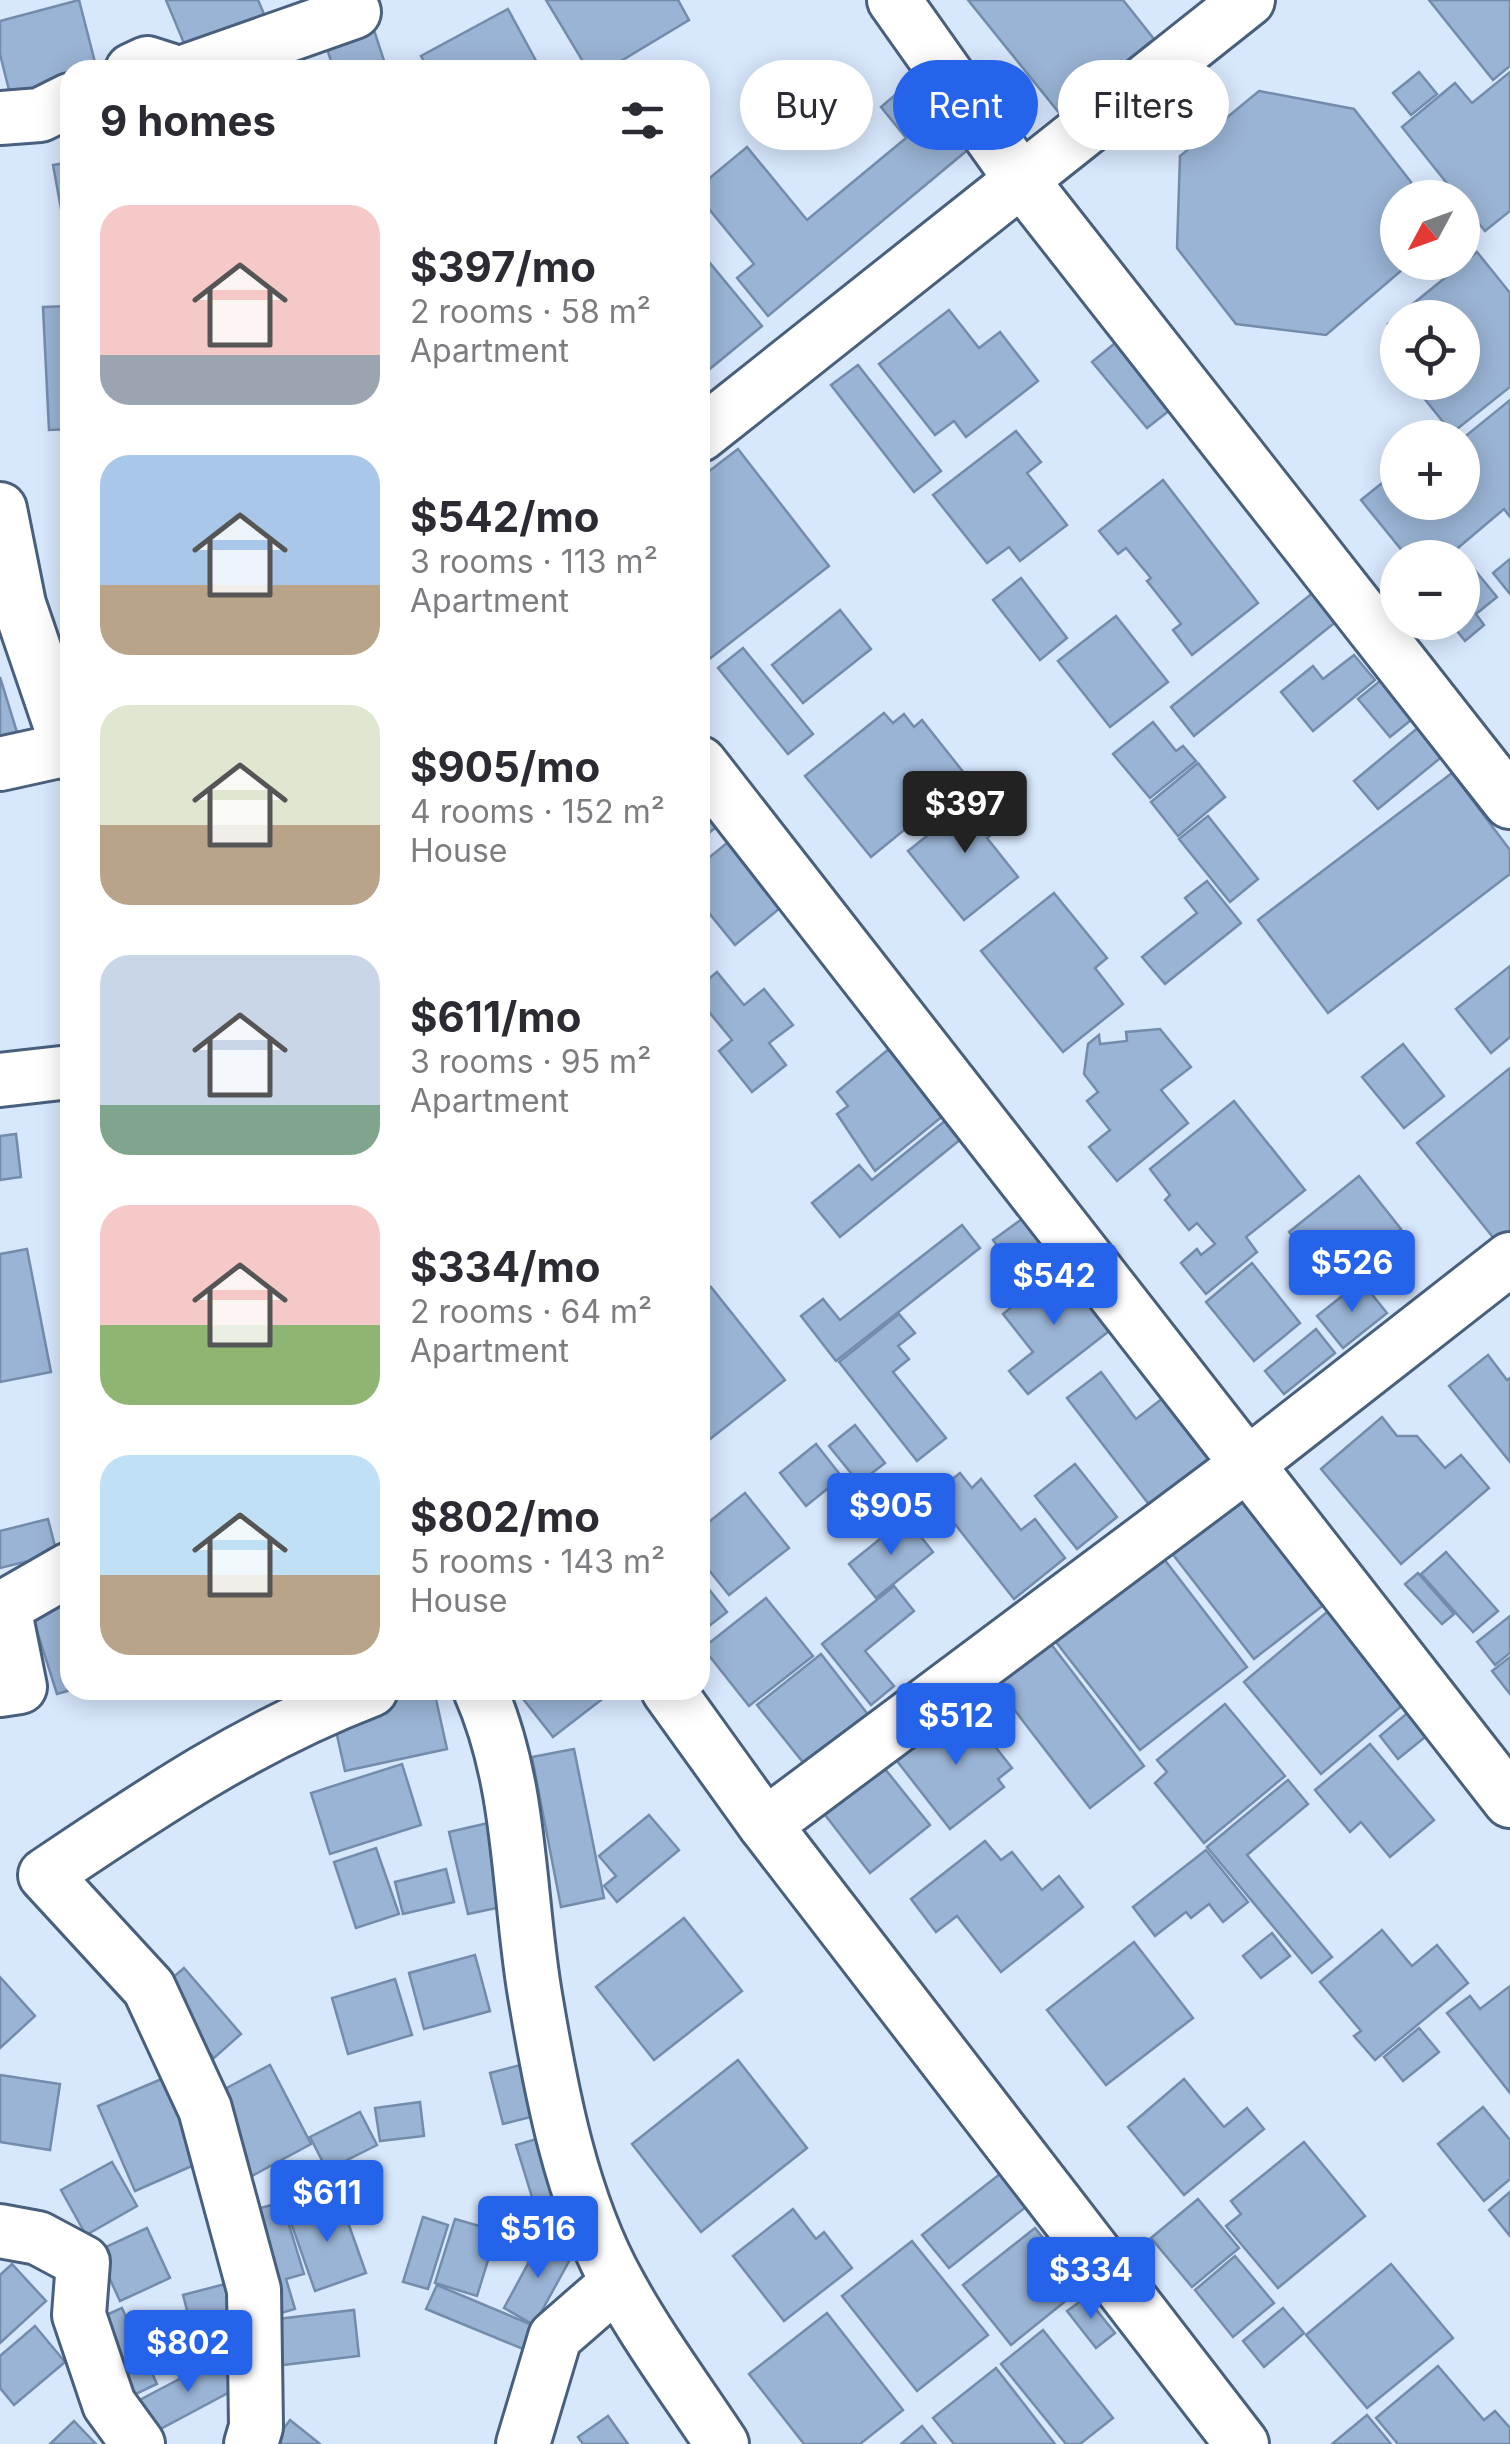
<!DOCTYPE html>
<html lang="en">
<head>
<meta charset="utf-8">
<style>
  body { margin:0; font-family:Inter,sans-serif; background:#f2f2f3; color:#2b2b33; height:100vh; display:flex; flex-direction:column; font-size:38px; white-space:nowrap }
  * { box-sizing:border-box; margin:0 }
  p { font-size:32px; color:#7c7c81 }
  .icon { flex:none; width:55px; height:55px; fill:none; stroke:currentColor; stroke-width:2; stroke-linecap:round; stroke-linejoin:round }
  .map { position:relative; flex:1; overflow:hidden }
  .details { position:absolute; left:60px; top:60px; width:650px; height:1640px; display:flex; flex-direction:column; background:#fff; border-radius:30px; box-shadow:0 5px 25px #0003 }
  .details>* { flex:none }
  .guide { position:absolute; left:740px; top:60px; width:620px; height:90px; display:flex; gap:20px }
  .needle { width:65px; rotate:229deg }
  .controls { position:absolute; left:1380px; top:180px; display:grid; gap:20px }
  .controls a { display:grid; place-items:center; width:100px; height:100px; border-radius:50%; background:#fff; box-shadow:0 5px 25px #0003; font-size:50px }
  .price { position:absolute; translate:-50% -85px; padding:0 22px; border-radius:10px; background:#2563eb; color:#fff; font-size:32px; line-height:65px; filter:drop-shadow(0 2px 5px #0008) }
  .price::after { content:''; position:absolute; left:50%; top:60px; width:30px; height:22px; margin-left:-15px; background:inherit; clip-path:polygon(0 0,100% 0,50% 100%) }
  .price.current { background:#222; color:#fff }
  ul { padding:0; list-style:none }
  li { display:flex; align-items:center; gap:30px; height:250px; padding:0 40px }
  li span { display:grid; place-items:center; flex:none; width:280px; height:200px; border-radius:30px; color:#555 }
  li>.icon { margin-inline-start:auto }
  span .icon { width:120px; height:120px; fill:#fffc; stroke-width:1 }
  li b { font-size:42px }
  h2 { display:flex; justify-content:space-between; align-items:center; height:120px; padding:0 40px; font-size:42px }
  .tag { padding:0 35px; border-radius:45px; background:#fff; box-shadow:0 5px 25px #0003; font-size:35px; line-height:90px }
  .tag.current { background:#2563eb; color:#fff }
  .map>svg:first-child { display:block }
</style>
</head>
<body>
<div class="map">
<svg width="1510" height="2444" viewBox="0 0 1510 2444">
  <rect width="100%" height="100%" fill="#d7e7fc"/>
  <!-- building -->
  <g fill="#9ab4d5" stroke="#738cac" stroke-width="2.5">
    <polygon points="79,0 97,70 70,70 70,88 12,102 0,54 0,21"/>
    <polygon points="166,0 258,0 270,28 191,60"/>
    <polygon points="546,0 678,0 689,20 606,70 588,70"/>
    <polygon points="968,0 1123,0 1154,39 1060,114"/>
    <polygon points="1429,0 1510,0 1510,66 1493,80"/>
    <polygon points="508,9 541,70 429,70 421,56"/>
    <polygon points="372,24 387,70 334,70 324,40"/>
    <polygon points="1419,72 1437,94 1411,115 1393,93"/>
    <polygon points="1510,72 1510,211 1485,231 1402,127 1455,83 1472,103"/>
    <polygon points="920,74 976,143 768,316 737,278 754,264 700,198 700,186 747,147 807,220 906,138 881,107"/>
    <polygon points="1259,91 1354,109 1411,182 1409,198 1398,198 1398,262 1402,262 1402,270 1326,335 1236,324 1177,248 1180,156"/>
    <polygon points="70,162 70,252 69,252 53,165"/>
    <polygon points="700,251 762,326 700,377"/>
    <polygon points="1477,252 1510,293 1510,387 1452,433 1411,382 1462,382 1462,318 1398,318 1398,335 1388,324"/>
    <polygon points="70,306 70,429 49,430 43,307"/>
    <polygon points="949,310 979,348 1000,332 1038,381 966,437 954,421 935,435 879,364"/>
    <polygon points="1120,339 1175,406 1147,428 1092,362"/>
    <polygon points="858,365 941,471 914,492 831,385"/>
    <polygon points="1510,400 1510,517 1504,509 1446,558 1408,558 1361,500 1398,470 1398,502 1462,502 1462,439"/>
    <polygon points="1016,431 1041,462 1027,473 1067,525 1020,561 1009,547 987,563 933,495"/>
    <polygon points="738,449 829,566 708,660 700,651 700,478"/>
    <polygon points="1163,480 1258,603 1192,655 1173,630 1181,624 1147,581 1151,578 1126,548 1118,554 1099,531"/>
    <polygon points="1510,559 1510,594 1493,573"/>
    <polygon points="1474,569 1497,597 1476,614 1484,625 1465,641 1450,622 1462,622 1462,578"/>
    <polygon points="1021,578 1067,638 1040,660 993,600"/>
    <polygon points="1315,591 1338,620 1194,736 1171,707"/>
    <polygon points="840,610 871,649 803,703 772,665"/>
    <polygon points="1116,616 1168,682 1110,727 1058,661"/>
    <polygon points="743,648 813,734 788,754 718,668"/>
    <polygon points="1354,655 1375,680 1313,731 1281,692 1313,666 1323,679"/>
    <polygon points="0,677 20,742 0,748"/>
    <polygon points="1380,681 1411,720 1390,737 1358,699"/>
    <polygon points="884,713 893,723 904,714 914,727 922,720 968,778 871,857 805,776"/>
    <polygon points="1153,722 1176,751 1183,746 1196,761 1150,798 1113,754"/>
    <polygon points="1420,726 1444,755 1378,809 1354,781"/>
    <polygon points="1198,763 1225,797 1178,836 1151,802"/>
    <polygon points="1452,773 1510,850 1510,874 1328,1013 1258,920"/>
    <polygon points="700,782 729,817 700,840"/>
    <polygon points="970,788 1001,827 987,838 1018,877 964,920 908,851 952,816 945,808"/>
    <polygon points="1208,816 1258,879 1230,902 1179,839"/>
    <polygon points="738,834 791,899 735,945 700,902 700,865"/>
    <polygon points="1207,881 1241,923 1165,984 1142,957 1197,913 1185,898"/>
    <polygon points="1054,893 1107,958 1095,968 1123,1004 1063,1052 981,951"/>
    <polygon points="1510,966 1510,1037 1491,1053 1456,1009"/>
    <polygon points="717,972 744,1005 764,989 793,1025 769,1043 786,1065 752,1092 719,1051 732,1040 700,1001 700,986"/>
    <polygon points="1160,1029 1191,1067 1161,1090 1188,1123 1117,1181 1089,1147 1110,1130 1087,1101 1098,1092 1084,1074 1088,1044 1099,1035 1100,1044 1127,1041 1126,1032"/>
    <polygon points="1403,1044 1444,1096 1404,1128 1362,1077"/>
    <polygon points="890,1048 944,1115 875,1171 837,1114 848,1106 837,1092"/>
    <polygon points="1510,1068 1510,1246 1504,1251 1417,1143"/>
    <polygon points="1234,1101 1305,1190 1246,1237 1257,1252 1206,1294 1181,1263 1197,1249 1201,1255 1215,1244 1197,1223 1189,1230 1165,1200 1170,1195 1150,1169"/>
    <polygon points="946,1120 961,1139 840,1237 812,1203 859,1165 872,1180"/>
    <polygon points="16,1134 21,1177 0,1180 0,1136"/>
    <polygon points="1359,1176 1401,1229 1332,1284 1289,1232"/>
    <polygon points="1022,1219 1040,1243 1011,1265 993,1240"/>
    <polygon points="962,1225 980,1248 836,1361 801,1316 823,1299 840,1320"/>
    <polygon points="27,1249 51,1372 0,1382 0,1254"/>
    <polygon points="1252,1263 1300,1323 1254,1361 1206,1302"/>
    <polygon points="1063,1266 1113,1328 1028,1394 1009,1371 1033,1352 1003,1314"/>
    <polygon points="1361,1281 1387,1313 1343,1348 1317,1316"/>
    <polygon points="711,1287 785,1380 700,1447 700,1296"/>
    <polygon points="899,1314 915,1333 898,1346 909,1359 893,1372 946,1438 917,1461 839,1362"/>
    <polygon points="1316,1329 1335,1353 1284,1394 1265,1371"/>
    <polygon points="1488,1355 1507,1380 1510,1378 1510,1462 1449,1386"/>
    <polygon points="1101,1372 1136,1419 1163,1398 1211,1461 1151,1507 1067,1398"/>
    <polygon points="1382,1417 1397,1436 1417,1436 1445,1468 1461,1455 1489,1488 1401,1564 1321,1469"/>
    <polygon points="855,1425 885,1463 859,1483 829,1446"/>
    <polygon points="816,1444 842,1477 806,1506 780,1473"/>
    <polygon points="1075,1464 1117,1517 1077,1549 1035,1496"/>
    <polygon points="960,1473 972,1488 981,1479 1021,1530 1035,1519 1065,1558 1014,1599 932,1495"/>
    <polygon points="1236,1487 1326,1603 1254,1659 1164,1543"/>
    <polygon points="745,1493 789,1548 729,1595 700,1559 700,1529"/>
    <polygon points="906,1518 933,1552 876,1598 849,1564"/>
    <polygon points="48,1519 57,1554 0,1568 0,1531"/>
    <polygon points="1446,1552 1498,1611 1473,1632 1421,1574"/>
    <polygon points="1164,1559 1247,1667 1140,1750 1056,1642"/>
    <polygon points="1418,1573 1454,1614 1442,1624 1405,1584"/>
    <polygon points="700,1578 727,1612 700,1633"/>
    <polygon points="894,1586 914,1611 865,1651 894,1686 871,1705 822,1644"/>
    <polygon points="766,1598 813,1656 749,1706 703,1648"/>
    <polygon points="70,1599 71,1690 57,1694 31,1612"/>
    <polygon points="1327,1612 1404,1704 1321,1774 1244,1682"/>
    <polygon points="1510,1616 1510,1653 1495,1665 1477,1642"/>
    <polygon points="1051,1644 1144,1766 1090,1808 996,1686"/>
    <polygon points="821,1654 877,1726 814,1776 757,1705"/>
    <polygon points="1510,1657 1510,1694 1492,1671"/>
    <polygon points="434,1690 447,1749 345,1771 332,1713"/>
    <polygon points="516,1690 614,1690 553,1737"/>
    <polygon points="1225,1704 1285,1776 1204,1843 1155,1783 1167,1772 1157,1760"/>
    <polygon points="965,1708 1012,1768 998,1779 1004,1787 950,1829 897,1761"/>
    <polygon points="1411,1710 1430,1733 1398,1759 1380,1736"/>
    <polygon points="1370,1744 1434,1820 1390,1857 1361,1822 1350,1832 1315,1790"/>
    <polygon points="574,1749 604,1898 561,1907 532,1757"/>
    <polygon points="402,1764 421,1825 330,1854 311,1793"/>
    <polygon points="881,1764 930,1825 870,1873 822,1811"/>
    <polygon points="1288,1780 1308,1804 1247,1855 1332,1957 1312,1973 1207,1847"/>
    <polygon points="649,1815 679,1850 617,1902 604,1886 616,1876 599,1856"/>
    <polygon points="488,1823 506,1906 468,1914 449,1832"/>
    <polygon points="985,1841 1001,1860 1012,1852 1042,1890 1059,1876 1083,1907 1001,1972 957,1916 936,1932 911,1899"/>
    <polygon points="376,1848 399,1914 356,1928 334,1862"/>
    <polygon points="1206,1850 1248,1902 1223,1922 1209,1904 1191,1918 1186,1912 1155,1936 1133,1907"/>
    <polygon points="446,1869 454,1902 403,1914 395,1882"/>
    <polygon points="684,1918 742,1991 654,2060 596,1987"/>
    <polygon points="1382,1930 1412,1966 1437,1945 1468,1983 1375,2060 1354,2036 1361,2031 1320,1982"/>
    <polygon points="1272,1933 1290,1956 1261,1978 1243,1956"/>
    <polygon points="1134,1942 1193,2018 1106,2085 1047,2010"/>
    <polygon points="475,1955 490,2011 424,2029 409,1973"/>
    <polygon points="184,1968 241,2034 214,2058 157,1991"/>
    <polygon points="0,1977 35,2016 0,2048"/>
    <polygon points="395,1979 412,2035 348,2054 332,1998"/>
    <polygon points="1510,1986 1510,2093 1447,2013 1470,1996 1480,2009"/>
    <polygon points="1419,2028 1439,2052 1403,2081 1384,2057"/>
    <polygon points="738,2060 807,2148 701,2232 632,2144"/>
    <polygon points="536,2061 550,2112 503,2124 490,2073"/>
    <polygon points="270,2065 311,2144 250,2177 208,2098"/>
    <polygon points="0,2075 60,2084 50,2150 0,2142"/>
    <polygon points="164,2078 201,2162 135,2191 98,2106"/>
    <polygon points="1184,2079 1224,2127 1247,2108 1264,2129 1184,2195 1128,2127"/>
    <polygon points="420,2102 424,2136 380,2141 375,2108"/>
    <polygon points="1483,2107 1510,2140 1510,2179 1484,2201 1438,2144"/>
    <polygon points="360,2112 377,2145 327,2170 310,2137"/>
    <polygon points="550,2135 578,2225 544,2236 516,2145"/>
    <polygon points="1304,2142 1365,2216 1278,2288 1226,2226 1241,2214 1231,2201"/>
    <polygon points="112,2162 137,2206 86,2235 61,2190"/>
    <polygon points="1000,2174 1027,2206 949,2268 922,2235"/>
    <polygon points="1510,2192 1510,2236 1489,2210"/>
    <polygon points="1198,2199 1239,2248 1192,2287 1151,2238"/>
    <polygon points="340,2200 366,2273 315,2291 289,2217"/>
    <polygon points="282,2202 304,2274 286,2279 295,2309 267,2317 236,2215"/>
    <polygon points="793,2209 816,2239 824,2232 852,2268 784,2321 733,2256"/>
    <polygon points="423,2217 448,2225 428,2289 403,2282"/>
    <polygon points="455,2219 497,2231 477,2296 435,2283"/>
    <polygon points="147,2228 170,2278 120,2301 97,2251"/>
    <polygon points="1035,2228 1083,2287 1011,2345 963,2285"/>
    <polygon points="542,2238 573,2254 534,2325 504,2308"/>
    <polygon points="912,2241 988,2335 917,2391 842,2296"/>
    <polygon points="1235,2256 1274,2303 1233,2337 1195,2290"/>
    <polygon points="12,2264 46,2301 0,2343 0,2275"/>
    <polygon points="1391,2264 1453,2338 1367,2408 1306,2335"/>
    <polygon points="229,2283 239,2326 194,2337 183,2295"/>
    <polygon points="437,2285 537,2327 528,2351 426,2309"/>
    <polygon points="1086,2297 1115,2333 1096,2348 1067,2311"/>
    <polygon points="122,2308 157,2384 123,2400 88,2323"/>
    <polygon points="1283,2308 1304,2333 1264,2367 1243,2341"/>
    <polygon points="354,2310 359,2356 274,2366 268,2320"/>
    <polygon points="827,2313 903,2410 860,2444 804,2444 749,2374"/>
    <polygon points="35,2326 65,2362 14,2405 0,2388 0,2356"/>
    <polygon points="1043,2330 1113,2418 1080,2444 1066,2444 1001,2364"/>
    <polygon points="225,2355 241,2386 151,2434 134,2403"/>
    <polygon points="1438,2366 1484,2420 1495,2411 1510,2428 1510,2444 1398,2444 1376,2418"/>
    <polygon points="996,2368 1055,2444 954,2444 933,2418"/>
    <polygon points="1367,2415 1391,2444 1332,2444"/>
    <polygon points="608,2416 628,2444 583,2444 578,2437"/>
    <polygon points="290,2420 320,2444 272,2444"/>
    <polygon points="74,2421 96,2444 50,2444"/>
    <polygon points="922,2426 936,2444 901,2444"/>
  </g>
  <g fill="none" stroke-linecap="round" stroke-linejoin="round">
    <!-- minor casing -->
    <g stroke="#48607d" stroke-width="58">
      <g id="minor">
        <polyline points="894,0 1020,178 1510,802"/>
        <polyline points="132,70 147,63 169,70"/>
        <polyline points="189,70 354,12"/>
        <polyline points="0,118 40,115 70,100"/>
        <polyline points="700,435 1248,0"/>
        <polyline points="0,509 19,604 70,754"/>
        <polyline points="700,763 1510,1801"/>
        <polyline points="0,764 68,749"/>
        <polyline points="0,1080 70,1072"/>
        <polyline points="0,1690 20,1687 4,1607 70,1569"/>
        <path d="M480,1690c42,95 38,204 55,305 16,96 36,204 84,290 30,55 68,106 103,159"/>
        <polyline points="668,1690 765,1825 1242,2444"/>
        <polyline points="765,1825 1249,1463 1510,1259"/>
        <polyline points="0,2231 38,2238 83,2262 79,2315 109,2404 138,2444"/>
        <path d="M251,2444l5,-17 -2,-137 -49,-181 -56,-121 -104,-113c107,-72 204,-138 326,-185"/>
        <polyline points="523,2444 555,2337 617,2283"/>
      </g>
    </g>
    <!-- minor -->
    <use href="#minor" stroke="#fff" stroke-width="52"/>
  </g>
</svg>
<div class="controls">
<a><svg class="needle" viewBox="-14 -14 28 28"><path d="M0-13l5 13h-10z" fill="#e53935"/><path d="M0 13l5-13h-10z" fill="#7c7c81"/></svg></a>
<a><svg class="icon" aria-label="locate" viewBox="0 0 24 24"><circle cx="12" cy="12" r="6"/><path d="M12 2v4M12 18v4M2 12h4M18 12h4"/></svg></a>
<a>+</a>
<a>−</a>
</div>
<b class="price current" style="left:965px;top:856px">$397</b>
<b class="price" style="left:1352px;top:1315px">$526</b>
<b class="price" style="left:1054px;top:1328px">$542</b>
<b class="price" style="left:891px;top:1558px">$905</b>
<b class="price" style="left:956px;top:1768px">$512</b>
<b class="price" style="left:327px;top:2245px">$611</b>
<b class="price" style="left:538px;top:2281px">$516</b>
<b class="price" style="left:1091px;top:2322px">$334</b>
<b class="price" style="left:188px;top:2395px">$802</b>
<div class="guide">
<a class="tag">Buy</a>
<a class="tag current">Rent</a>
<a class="tag">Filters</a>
</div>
<section class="details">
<h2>9 homes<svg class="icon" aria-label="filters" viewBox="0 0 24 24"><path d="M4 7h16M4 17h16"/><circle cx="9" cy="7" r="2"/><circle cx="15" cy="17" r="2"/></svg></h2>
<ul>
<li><span style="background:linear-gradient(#f6c9c9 75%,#9aa5b1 0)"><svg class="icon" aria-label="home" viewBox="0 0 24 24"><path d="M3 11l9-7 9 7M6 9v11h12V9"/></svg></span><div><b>$397/mo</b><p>2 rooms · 58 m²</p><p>Apartment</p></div></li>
<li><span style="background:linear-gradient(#a9c7e8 65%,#b9a48a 0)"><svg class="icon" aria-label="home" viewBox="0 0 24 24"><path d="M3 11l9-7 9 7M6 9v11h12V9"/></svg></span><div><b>$542/mo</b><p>3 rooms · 113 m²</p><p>Apartment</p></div></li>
<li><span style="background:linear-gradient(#dfe7d0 60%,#b9a48a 0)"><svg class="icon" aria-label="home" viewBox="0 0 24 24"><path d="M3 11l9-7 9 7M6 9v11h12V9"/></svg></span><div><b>$905/mo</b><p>4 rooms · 152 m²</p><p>House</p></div></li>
<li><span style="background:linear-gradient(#c9d6e8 75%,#7fa58c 0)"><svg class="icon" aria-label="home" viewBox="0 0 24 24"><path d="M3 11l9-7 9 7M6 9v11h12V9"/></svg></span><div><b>$611/mo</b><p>3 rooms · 95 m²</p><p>Apartment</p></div></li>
<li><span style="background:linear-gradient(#f6c9c9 60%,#8fb573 0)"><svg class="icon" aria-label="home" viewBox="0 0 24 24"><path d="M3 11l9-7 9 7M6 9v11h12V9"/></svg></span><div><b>$334/mo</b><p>2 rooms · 64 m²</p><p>Apartment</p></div></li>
<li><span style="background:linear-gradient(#bfe0f5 60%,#b9a48a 0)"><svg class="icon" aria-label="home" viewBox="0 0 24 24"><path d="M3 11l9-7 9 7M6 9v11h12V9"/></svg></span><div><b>$802/mo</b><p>5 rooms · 143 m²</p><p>House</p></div></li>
</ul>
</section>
</div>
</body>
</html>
